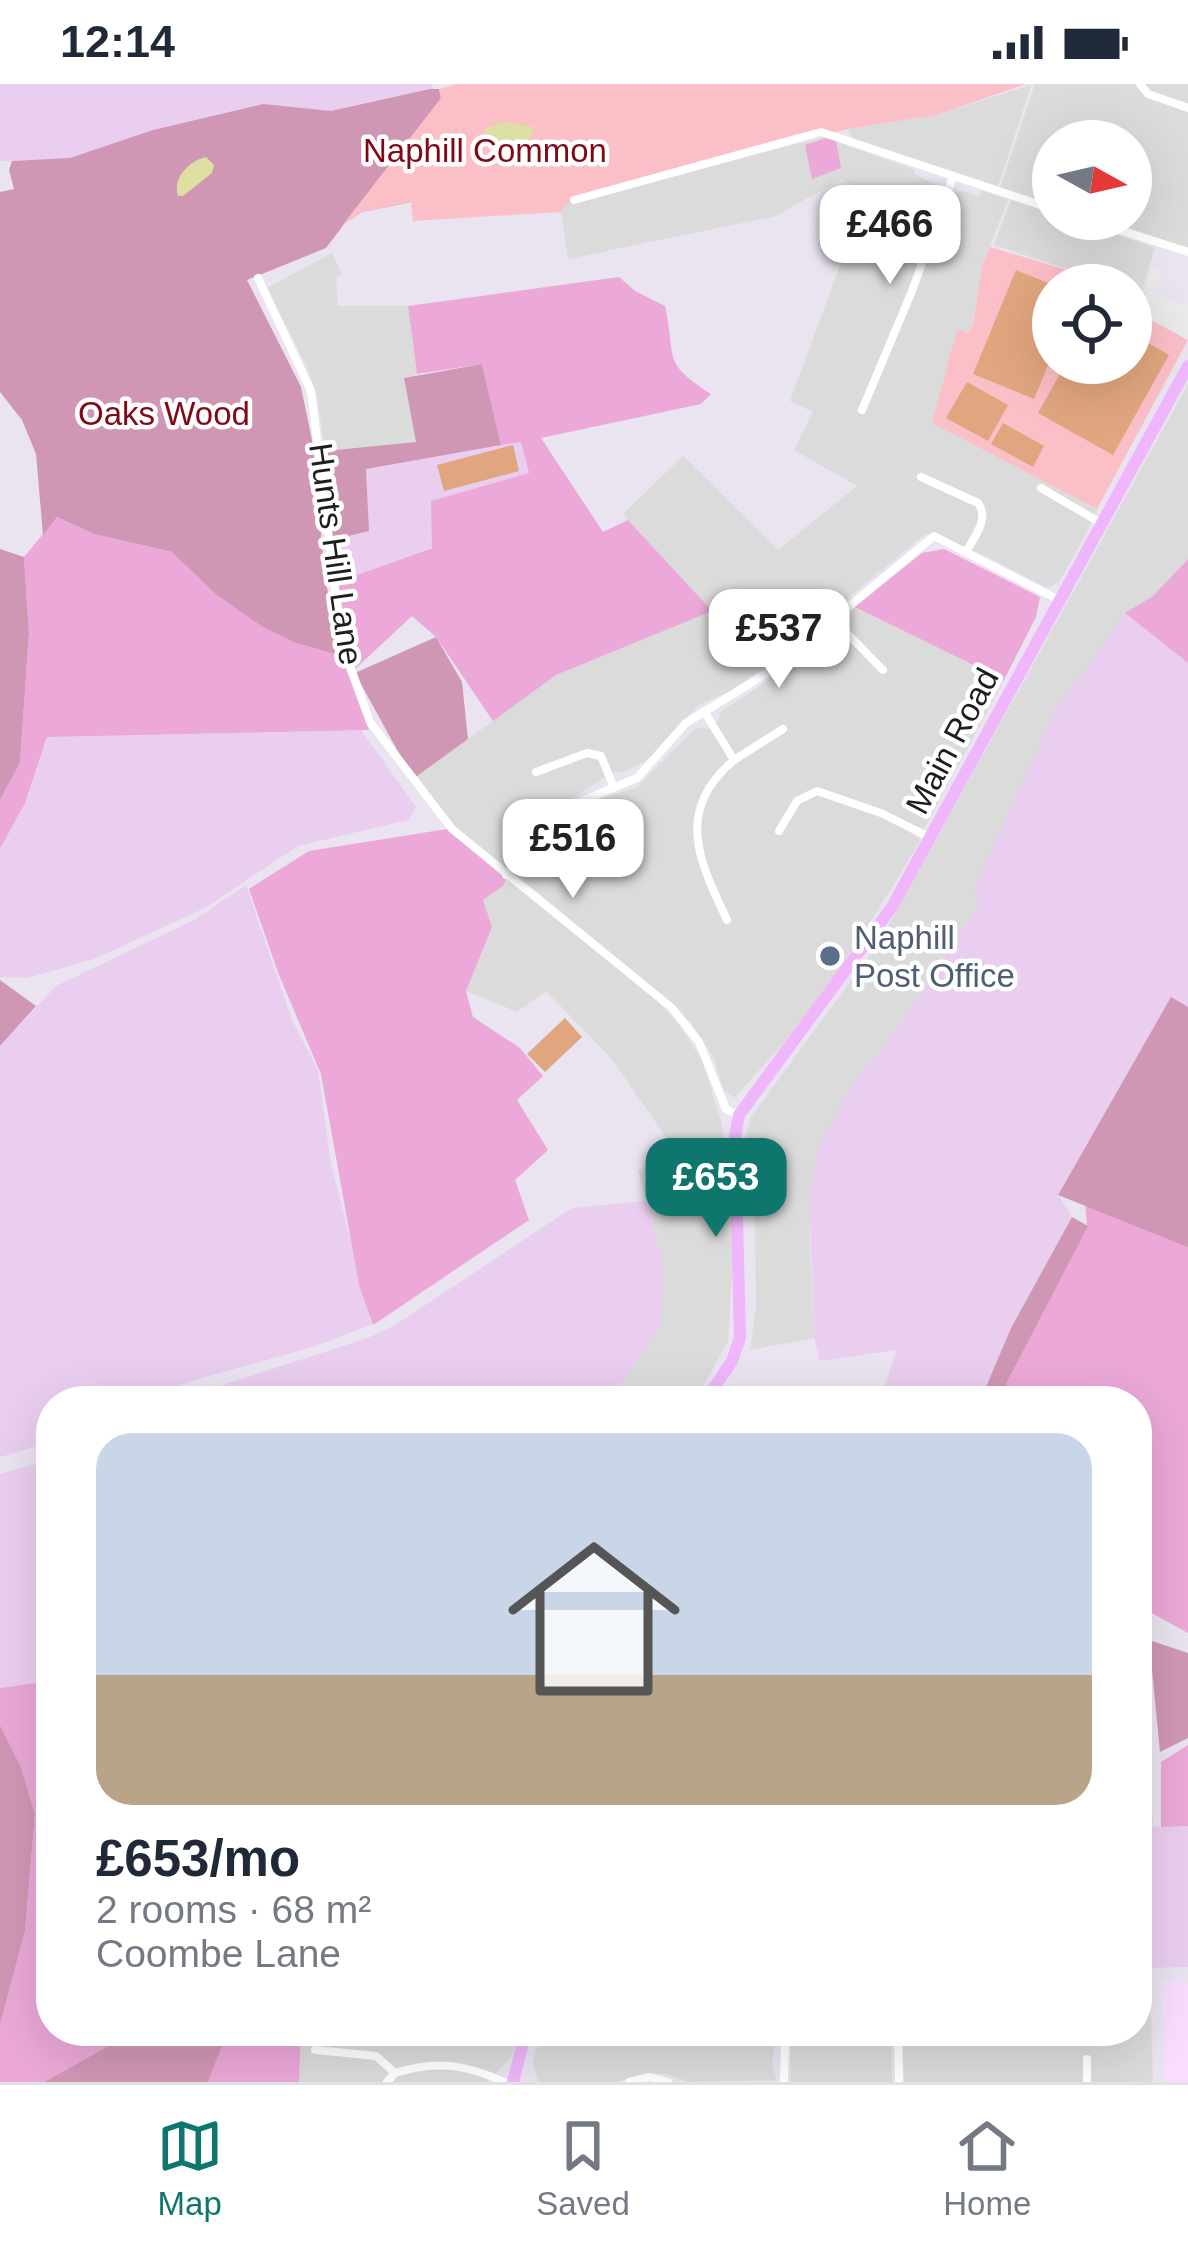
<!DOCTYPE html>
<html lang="en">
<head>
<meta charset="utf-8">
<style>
  body { margin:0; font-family:Helvetica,sans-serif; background:#f6f6f7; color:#1f2937; height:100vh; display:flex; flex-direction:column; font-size:45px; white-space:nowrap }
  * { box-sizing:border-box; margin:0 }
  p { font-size:39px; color:#747a83 }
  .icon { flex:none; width:66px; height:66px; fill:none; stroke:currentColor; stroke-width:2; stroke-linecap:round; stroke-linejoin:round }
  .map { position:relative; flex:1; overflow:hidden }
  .drawer { position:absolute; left:36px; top:1302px; width:1116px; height:660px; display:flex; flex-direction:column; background:#fff; border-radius:48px; box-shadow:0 12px 48px #0002 }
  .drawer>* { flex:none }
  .needle { width:78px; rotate:98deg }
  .controls { position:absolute; left:1032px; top:36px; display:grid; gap:24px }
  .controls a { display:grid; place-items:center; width:120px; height:120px; border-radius:50%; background:#fff; box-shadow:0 12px 48px #0002; font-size:60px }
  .price { position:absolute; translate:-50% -102px; padding:0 27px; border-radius:24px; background:#fff; color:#222; font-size:39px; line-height:78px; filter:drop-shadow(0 3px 6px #0008) }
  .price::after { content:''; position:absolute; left:50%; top:72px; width:36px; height:27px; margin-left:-18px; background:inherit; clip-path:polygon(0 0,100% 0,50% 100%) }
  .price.selected { background:#0f766e; color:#fff }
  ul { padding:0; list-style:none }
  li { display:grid; align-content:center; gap:24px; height:636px; padding:0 60px }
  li+li { border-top:3px solid #e0e1e3 }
  li span { display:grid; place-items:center; height:372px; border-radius:36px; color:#555 }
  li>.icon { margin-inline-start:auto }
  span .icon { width:216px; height:216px; fill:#fffc; stroke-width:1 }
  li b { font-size:51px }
  .status { display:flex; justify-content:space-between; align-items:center; height:84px; padding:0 60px; background:#fff; direction:ltr }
  .status svg { height:33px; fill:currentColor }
  .tab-bar { display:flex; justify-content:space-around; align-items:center; height:168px; border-top:3px solid #e0e1e3; background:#fff; font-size:33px; color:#747a83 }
  .tab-bar a { display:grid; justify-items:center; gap:6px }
  .tab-bar .selected { color:#0f766e }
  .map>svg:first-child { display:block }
</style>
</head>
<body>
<div class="status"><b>12:14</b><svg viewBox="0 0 49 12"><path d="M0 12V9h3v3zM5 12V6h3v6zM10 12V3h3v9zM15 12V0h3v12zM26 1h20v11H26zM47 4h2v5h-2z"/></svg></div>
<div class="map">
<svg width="1188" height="1998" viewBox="0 0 1188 1998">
  <rect width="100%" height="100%" fill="#e9e4ef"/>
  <!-- residential -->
  <g fill="#dbdbdc">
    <polygon points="1035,0 1188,0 1188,164 1102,135 1131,135 1131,57 1053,57 1053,120 1000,104"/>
    <polygon points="1031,1 998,102 853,55 848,45 936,31"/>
    <polygon points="824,53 915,86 914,90 953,109 962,107 979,112 982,107 1008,115 982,182 973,241 967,249 957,246 932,338 1097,425 1088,446 1059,498 1047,504 984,471 926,449 770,579 732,606 697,622 648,676 624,688 615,687 567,717 504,785 466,755 413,695 556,591 711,527 623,430 683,372 778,466 857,402 794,366 813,328 790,317 867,108 841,95 776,132 568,175 561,128 566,120"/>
    <polygon points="1011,116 1053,129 1053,135 1070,135 1155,164 1141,209 1131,206 1131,201 1116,201 994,161"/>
    <polygon points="332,169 342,190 336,194 338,222 408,222 417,290 404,295 417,358 325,367 317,312 307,283 267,204"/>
    <polygon points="1188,300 1188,475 1153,512 1125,529 980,818 895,949 858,992 809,1142 814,1254 750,1266 756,1223 755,1142 745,1059 750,1034 879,859"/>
    <polygon points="855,523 1004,596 924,745 914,742 911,749 921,756 860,855 794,948 734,1014 723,1005 714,974 691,939 666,914 514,789 573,725 637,703 696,644 708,645 719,636 720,628 803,574 823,549 847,543 849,529"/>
    <polygon points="506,795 656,915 679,941 702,976 722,1040 735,1141 728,1257 695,1317 611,1317 661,1240 664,1182 638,1087 675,1066 611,974 546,907 517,928 466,907 492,843 482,816 504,801"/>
    <polygon points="1150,1894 1153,1998 904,1998 902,1947 1137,1947 1137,1896"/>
    <polygon points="301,1947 517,1947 512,1972 488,1998 299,1998"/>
    <polygon points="820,1947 891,1947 892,1998 791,1998 790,1953 819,1953"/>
    <polygon points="595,1951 776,1953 772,1978 776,1996 688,1998 666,1990 647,1989 616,1998 538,1998 533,1980 536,1964"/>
  </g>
  <!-- education -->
  <polygon fill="#f8ddff" points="1162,1897 1188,1898 1188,1998 1165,1998"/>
  <!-- farmland -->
  <g fill="#eaceef">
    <polygon points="0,0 431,0 434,5 328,31 75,75 0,77"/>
    <polygon points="521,357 529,390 432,463 337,498 332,456 368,446 366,385"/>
    <polygon points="1125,529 1188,579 1188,923 1171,914 1058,1110 1072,1133 1011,1244 980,1317 879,1317 897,1266 820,1277 814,1254 809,1107 819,1062 858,992 895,949 980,818 973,807 1055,627"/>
    <polygon points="361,646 416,723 408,736 298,762 205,824 94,875 27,894 0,893 0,765 25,719 47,653"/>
    <polygon points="246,801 292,936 318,986 331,1080 372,1240 313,1263 188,1298 147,1317 51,1317 51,1358 0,1373 0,962 56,902 194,836"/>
    <polygon points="646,1117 664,1182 661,1240 611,1317 173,1317 368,1254 395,1241 572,1124"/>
    <polygon points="51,1376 51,1597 0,1604 0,1390"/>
    <polygon points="1137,1723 1152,1723 1153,1743 1188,1742 1188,1883 1141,1884"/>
  </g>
  <!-- grass -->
  <g fill="#eba8d8">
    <polygon points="826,54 836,57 841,84 812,95 805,61"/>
    <path d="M619,193l16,14 30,15c12,53 -5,55 46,88l-10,10 -160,34 62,94 25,-12 84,91 -156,64 -63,46 -57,-84 -24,-21 -57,53 -18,-87 95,-34 -1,-47 98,-28 -8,-31 -20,3 -19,-81 -65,10 -9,-68z"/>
    <polygon points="57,433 94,450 172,468 296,559 341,572 369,646 47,653 25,719 0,765 0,716 20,677 29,549 24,473"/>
    <polygon points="944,465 1040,513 1036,533 1004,596 855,523 922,469"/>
    <polygon points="1188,475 1188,579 1125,529 1153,512"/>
    <polygon points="447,745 506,795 504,801 483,816 492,843 466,907 473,933 520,964 543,992 517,1016 548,1066 515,1096 529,1136 373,1241 359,1201 321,990 279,891 249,805 309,767"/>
    <polygon points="1085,1117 1188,1140 1188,1549 1137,1521 1137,1317 1003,1317 1006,1300 1087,1142"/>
    <polygon points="51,1597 51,1947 135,1947 44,1998 0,1998 0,1941 25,1847 35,1730 21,1683 0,1641 0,1604"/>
    <polygon points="1188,1661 1188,1742 1161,1743 1161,1678"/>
    <polygon points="228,1947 301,1947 299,1998 208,1998"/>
  </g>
  <!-- forest -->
  <g fill="#d097b4">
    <polygon points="430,5 439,5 441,13 412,118 362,128 345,139 326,164 247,196 301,303 313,361 325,494 341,572 296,559 263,543 217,511 172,468 94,450 57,433 43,451 36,370 22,336 0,308 0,108 14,105 9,86 12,77 70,74 153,46 263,20 331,27"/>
    <polygon points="482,280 501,361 366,385 369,447 332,456 325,367 416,358 404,294"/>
    <polygon points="0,465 24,473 29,549 20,678 0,716"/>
    <polygon points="436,553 462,598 468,655 413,695 355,589"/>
    <polygon points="0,896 36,922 0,962"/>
    <polygon points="1171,913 1188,923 1188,1163 1058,1111"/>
    <polygon points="1072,1133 1088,1142 1006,1300 1003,1317 980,1317 1011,1244"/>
    <polygon points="1149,1556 1188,1569 1188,1654 1160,1668"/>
    <polygon points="0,1641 21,1683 35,1730 25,1847 0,1941"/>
    <polygon points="135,1947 228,1947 208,1998 44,1998"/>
  </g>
  <!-- park -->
  <g fill="#fbbfc7">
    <polygon points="458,0 1026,0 936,31 848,45 566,120 561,128 413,137 411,118 362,128 341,143 441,14 439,5"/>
    <polygon points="990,163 1116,201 1053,201 1053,279 1131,279 1131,206 1146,209 1141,230 1188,256 1097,425 932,339 957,245 967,249 973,241 982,182"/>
  </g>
  <!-- pitch -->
  <g fill="#e1a67f">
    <polygon points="1016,186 1053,201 1053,269 1034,315 973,290"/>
    <polygon points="1131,249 1169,271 1113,371 1038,329 1066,279 1131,279"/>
    <polygon points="967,298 1008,321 988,357 946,334"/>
    <polygon points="1003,339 1044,362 1033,383 991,360"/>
    <polygon points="513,361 519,387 444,407 437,381"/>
    <polygon points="565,934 582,953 545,988 527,970"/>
  </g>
  <!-- parking -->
  <polygon fill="#eaeaea" points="1151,183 1161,186 1153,211 1188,222 1188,256 1140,230"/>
  <!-- water -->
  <g fill="#dedfa3">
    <polygon points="504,38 534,43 530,55 519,63 481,55 485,45"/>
    <path d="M206,73l8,8 -2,8 -29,23h-5c-6,-18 11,-35 28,-39z"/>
  </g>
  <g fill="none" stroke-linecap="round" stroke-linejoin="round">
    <!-- street -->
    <g stroke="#fff" stroke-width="8">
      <polyline points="1140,0 1148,10 1188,24"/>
      <polyline points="574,116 821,48 1053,125"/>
      <polyline points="1085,135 1188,168"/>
      <polyline points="258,194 311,307 337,520 346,570 370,638 452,745 672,924 699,958 726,1025 738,1031"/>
      <polyline points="862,326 912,207 953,93"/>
      <path d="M921,393l57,26c12,16 -4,34 -12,49"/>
      <polyline points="1041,404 1101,439"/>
      <polyline points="834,536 883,586"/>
      <path d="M704,627l30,49c-59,50 -36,99 -7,160"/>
      <polyline points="734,676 783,645"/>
      <polyline points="536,688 587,669 601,672 614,704"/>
      <polyline points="779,747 797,717 817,707 881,729 929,753"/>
      <polyline points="506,791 570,722 637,694 686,639 772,586 934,452 1059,516"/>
      <polyline points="898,1947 899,1998"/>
      <path d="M315,1966l61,6 19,17c41,-13 70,-9 109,9"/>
      <polyline points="1087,1975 1087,1998"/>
      <polyline points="387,1998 395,1989"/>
      <polyline points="629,1998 650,1993 668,1998"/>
      <polyline points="784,1998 785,1957"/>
    </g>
    <!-- secondary -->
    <g stroke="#f0b6fb" stroke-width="12">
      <polyline points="705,1317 732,1277 740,1254 735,1053 739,1031 892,823 1188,282"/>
      <polyline points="513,1998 526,1947"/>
    </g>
  </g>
  <!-- markers -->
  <circle fill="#5c6f8a" stroke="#fff" stroke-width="4.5" cx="830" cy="872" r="12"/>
  <g text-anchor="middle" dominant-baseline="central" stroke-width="9" stroke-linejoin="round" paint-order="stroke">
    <!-- park labels -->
    <g font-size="33" fill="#800818" stroke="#fff">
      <text x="485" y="66">Naphill Common</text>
      <text x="164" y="329">Oaks Wood</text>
    </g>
    <!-- street labels -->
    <g font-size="33" fill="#1e1e1e" stroke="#fff">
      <text transform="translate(336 470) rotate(82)">Hunts Hill Lane</text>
      <text transform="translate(952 657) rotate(-62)">Main Road</text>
    </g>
    <!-- service labels -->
    <g font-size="33" fill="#4e5e75" stroke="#fff" text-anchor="start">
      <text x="854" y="853">Naphill<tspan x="854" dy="38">Post Office</tspan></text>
    </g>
  </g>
</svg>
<div class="controls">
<a><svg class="needle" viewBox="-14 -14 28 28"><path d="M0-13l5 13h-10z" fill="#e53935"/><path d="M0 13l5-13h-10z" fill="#747a83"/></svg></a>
<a><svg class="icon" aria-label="locate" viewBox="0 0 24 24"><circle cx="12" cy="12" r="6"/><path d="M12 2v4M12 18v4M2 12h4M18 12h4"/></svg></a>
</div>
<b class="price" style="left:890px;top:203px">£466</b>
<b class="price" style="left:779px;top:607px">£537</b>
<b class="price" style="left:573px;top:817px">£516</b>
<b class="price selected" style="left:716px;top:1156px">£653</b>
<section class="drawer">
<ul>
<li><span style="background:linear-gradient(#c9d6e8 65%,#b9a48a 0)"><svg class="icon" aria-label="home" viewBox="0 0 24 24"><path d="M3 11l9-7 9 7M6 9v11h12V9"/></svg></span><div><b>£653/mo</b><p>2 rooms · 68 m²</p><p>Coombe Lane</p></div></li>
</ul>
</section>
</div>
<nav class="tab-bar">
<a class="selected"><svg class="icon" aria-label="map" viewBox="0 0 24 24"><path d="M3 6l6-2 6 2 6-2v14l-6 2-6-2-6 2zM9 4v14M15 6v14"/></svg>Map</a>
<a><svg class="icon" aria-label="saved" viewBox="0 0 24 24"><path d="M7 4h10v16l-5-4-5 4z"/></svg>Saved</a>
<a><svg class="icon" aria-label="home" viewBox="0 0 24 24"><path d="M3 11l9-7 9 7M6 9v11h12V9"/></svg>Home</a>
</nav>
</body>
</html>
